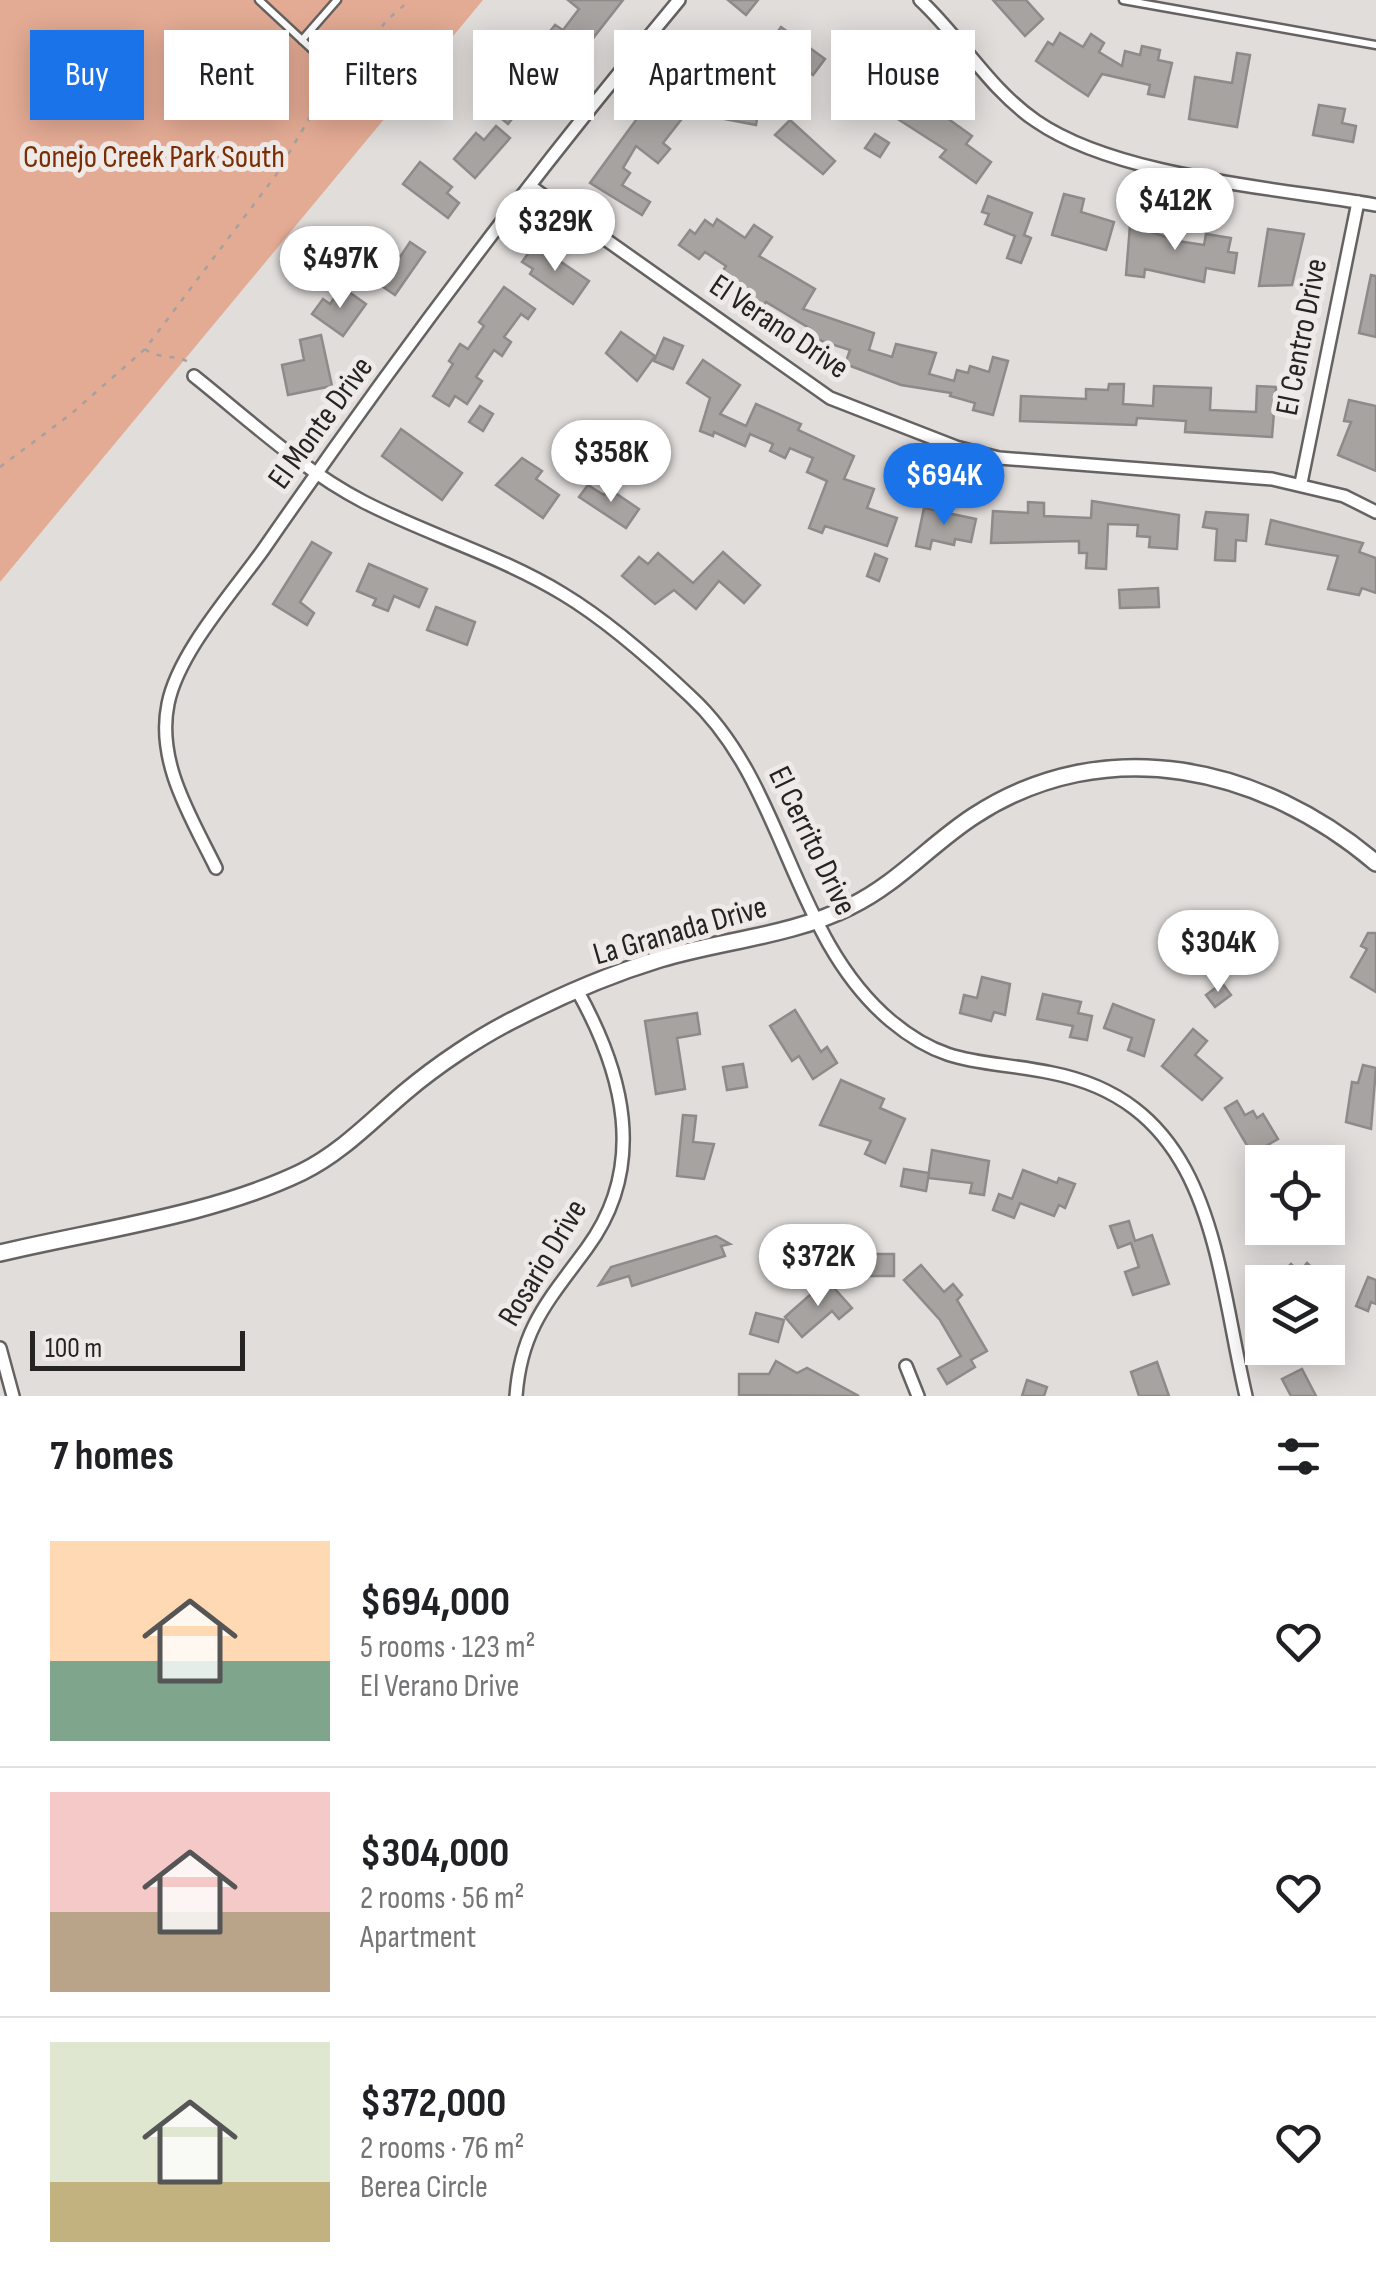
<!DOCTYPE html>
<html lang="en">
<head>
<meta charset="utf-8">
<style>
  body { margin:0; font-family:"Sofia Sans Condensed",sans-serif; background:#f6f6f6; color:#202124; height:100vh; display:flex; flex-direction:column; font-size:38px; white-space:nowrap }
  * { box-sizing:border-box; margin:0 }
  p { font-size:32px; color:#757577 }
  .icon { flex:none; width:55px; height:55px; fill:none; stroke:currentColor; stroke-width:2; stroke-linecap:round; stroke-linejoin:round }
  .map { position:relative; height:1396px; overflow:hidden }
  .drawer { display:flex; flex-direction:column; background:#fff; flex:1 }
  .drawer>* { flex:none }
  .hud { position:absolute; left:30px; top:30px; width:1318px; height:90px; display:flex; gap:20px }
  .tools { position:absolute; left:1245px; top:1145px; display:grid; gap:20px }
  .tools a { display:grid; place-items:center; width:100px; height:100px; border-radius:0px; background:#fff; box-shadow:0 5px 25px #0003; font-size:50px }
  .scale { position:absolute; left:30px; bottom:25px; width:215px; box-sizing:border-box; padding-left:10px; border:5px solid #252423; border-top:0; font-size:28px; line-height:35px; white-space:nowrap; color:#252423; -webkit-text-stroke:8px #efeae8; paint-order:stroke }
  .price { position:absolute; translate:-50% -85px; padding:0 22px; border-radius:35px; background:#fff; color:#222; font-size:32px; line-height:65px; filter:drop-shadow(0 2px 5px #0008) }
  .price::after { content:''; position:absolute; left:50%; top:60px; width:30px; height:22px; margin-left:-15px; background:inherit; clip-path:polygon(0 0,100% 0,50% 100%) }
  .price.current { background:#1a73e8; color:#fff }
  ul { padding:0; list-style:none }
  li { display:flex; align-items:center; gap:30px; height:250px; padding:0 50px }
  li+li { border-top:2px solid #e0e0e0 }
  li span { display:grid; place-items:center; flex:none; width:280px; height:200px; border-radius:0px; color:#555 }
  li>.icon { margin-inline-start:auto }
  span .icon { width:120px; height:120px; fill:#fffc; stroke-width:1 }
  li b { font-size:42px }
  h2 { display:flex; justify-content:space-between; align-items:center; height:120px; padding:0 50px; font-size:42px }
  .pill { padding:0 35px; border-radius:0px; background:#fff; box-shadow:0 5px 25px #0003; font-size:35px; line-height:90px }
  .pill.current { background:#1a73e8; color:#fff }
  .map>svg:first-child { display:block }
</style>
</head>
<body>
<div class="map">
<svg width="1376" height="1396" viewBox="0 0 1376 1396">
  <rect width="100%" height="100%" fill="#e1dddb"/>
  <!-- green -->
  <polygon fill="#e4ab94" points="0,0 483,0 0,582"/>
  <!-- building -->
  <g fill="#a7a3a1" stroke="#8e8a89" stroke-width="2.5">
    <polygon points="568,0 623,0 576,60 565,52 508,124 475,97 493,76 502,83 519,62 523,66 555,25 563,30 579,9"/>
    <polygon points="728,0 758,0 746,15"/>
    <polygon points="993,0 1026,0 1043,19 1025,36"/>
    <polygon points="781,27 825,59 813,75 798,64 793,71 778,59 784,51 771,41"/>
    <polygon points="1060,33 1083,47 1091,34 1104,43 1099,52 1122,66 1125,51 1140,55 1142,46 1160,50 1158,60 1172,63 1164,97 1148,94 1150,85 1102,74 1088,96 1068,83 1036,61 1048,42 1053,45"/>
    <polygon points="858,36 898,70 894,75 950,114 947,118 972,136 966,144 991,162 976,183 940,157 946,150 893,116 903,102 882,88 876,96 835,62"/>
    <polygon points="1237,53 1250,55 1237,127 1189,119 1195,77 1232,83"/>
    <polygon points="693,83 712,85 711,94 760,101 756,125 688,112"/>
    <polygon points="655,94 684,116 663,143 670,149 658,163 636,146 623,168 630,173 622,185 650,202 642,215 590,183"/>
    <polygon points="1319,105 1345,109 1342,123 1356,126 1353,142 1313,135"/>
    <polygon points="790,120 835,161 823,174 775,135"/>
    <polygon points="496,126 510,138 475,178 454,159 476,133 484,140"/>
    <polygon points="875,134 889,143 880,157 865,148"/>
    <polygon points="420,162 452,187 447,193 459,203 448,218 403,184"/>
    <polygon points="1064,194 1084,199 1081,212 1114,222 1106,250 1052,235"/>
    <polygon points="988,196 1032,213 1024,235 1031,238 1021,263 1007,258 1015,236 985,224 989,214 982,212"/>
    <polygon points="1131,213 1150,214 1148,231 1178,241 1204,245 1206,234 1231,238 1228,252 1237,253 1234,273 1206,268 1204,282 1145,269 1144,277 1126,275"/>
    <polygon points="717,219 745,238 754,225 772,237 759,256 815,289 803,309 874,333 869,350 892,357 896,344 936,353 929,374 954,381 957,370 968,373 970,366 989,372 993,357 1008,361 993,415 973,410 975,403 950,396 951,393 901,385 845,364 850,350 806,336 809,328 766,302 763,306 746,296 720,275 726,266 705,252 699,259 679,245 690,230 695,234 705,220 713,226"/>
    <polygon points="1268,229 1304,234 1292,285 1259,286"/>
    <polygon points="410,242 425,252 395,295 367,276 387,247 400,257"/>
    <polygon points="535,244 589,281 573,304 530,274 533,269 522,262"/>
    <polygon points="1371,275 1376,276 1376,337 1359,333"/>
    <polygon points="342,287 366,304 343,336 312,314 323,299 330,304"/>
    <polygon points="504,287 535,309 528,319 521,314 504,337 511,342 502,356 494,350 476,377 482,381 467,404 455,396 449,406 433,396 453,364 449,361 460,344 468,349 484,326 479,322"/>
    <polygon points="621,332 655,356 637,381 606,353"/>
    <polygon points="321,335 332,386 288,395 282,365 304,360 300,340"/>
    <polygon points="664,338 683,346 673,369 654,361"/>
    <polygon points="703,360 740,385 720,414 746,426 756,404 801,424 798,430 854,456 844,479 874,489 867,508 897,518 887,546 825,526 822,533 809,528 827,481 807,472 813,458 790,448 785,458 770,451 773,444 750,434 745,446 714,432 713,436 700,431 710,398 687,383"/>
    <polygon points="1109,384 1124,384 1123,404 1153,406 1154,386 1211,388 1210,410 1256,412 1257,386 1276,387 1272,437 1185,432 1186,421 1137,418 1136,425 1020,421 1021,396 1086,399 1086,389 1108,390"/>
    <polygon points="1349,400 1376,406 1376,471 1338,455 1351,422 1344,421"/>
    <polygon points="480,406 493,414 483,431 469,422"/>
    <polygon points="401,429 462,473 442,500 382,456"/>
    <polygon points="522,458 542,471 536,479 559,495 543,518 496,485"/>
    <polygon points="588,485 604,495 608,488 639,509 626,528 579,497"/>
    <polygon points="1092,501 1179,515 1177,549 1149,547 1150,537 1137,536 1138,525 1108,524 1106,569 1086,568 1087,553 1079,553 1079,541 991,543 993,511 1028,513 1028,502 1044,503 1044,516 1091,518"/>
    <polygon points="924,508 976,519 971,542 955,539 954,545 932,540 930,549 916,546"/>
    <polygon points="1206,512 1248,515 1246,541 1236,540 1235,561 1215,560 1217,529 1203,527"/>
    <polygon points="1271,520 1363,543 1359,552 1376,558 1376,593 1362,588 1359,595 1328,589 1338,556 1266,544"/>
    <polygon points="312,542 331,553 300,602 314,613 307,625 273,604"/>
    <polygon points="723,552 760,585 744,603 719,581 696,609 674,590 655,604 622,576 639,557 648,564 658,553 693,583"/>
    <polygon points="875,554 887,559 879,581 867,576"/>
    <polygon points="369,564 427,589 419,607 394,596 388,611 373,605 376,599 357,591"/>
    <polygon points="1158,588 1159,607 1120,608 1119,590"/>
    <polygon points="436,607 475,622 467,645 427,630"/>
    <polygon points="1368,933 1376,933 1376,992 1351,977 1367,949 1361,946"/>
    <polygon points="982,977 1010,984 1005,1015 994,1012 991,1021 960,1013 964,995 977,998"/>
    <polygon points="1222,983 1231,995 1215,1007 1206,995"/>
    <polygon points="1043,994 1081,1002 1078,1013 1092,1016 1087,1040 1070,1037 1073,1026 1037,1019"/>
    <polygon points="1113,1004 1154,1020 1144,1056 1128,1050 1132,1038 1104,1028"/>
    <polygon points="795,1010 821,1052 827,1047 837,1063 813,1079 799,1056 792,1061 770,1026"/>
    <polygon points="697,1013 700,1034 677,1038 685,1089 656,1094 645,1021"/>
    <polygon points="1193,1029 1207,1041 1195,1055 1222,1078 1202,1100 1162,1066"/>
    <polygon points="743,1064 747,1087 727,1090 723,1067"/>
    <polygon points="1363,1065 1376,1068 1371,1129 1346,1122 1352,1082 1358,1083"/>
    <polygon points="841,1080 884,1099 880,1108 905,1119 885,1163 865,1154 871,1141 820,1125"/>
    <polygon points="1237,1101 1245,1115 1253,1111 1257,1118 1263,1114 1278,1139 1252,1154 1225,1108"/>
    <polygon points="683,1115 696,1116 693,1142 714,1144 704,1179 677,1176"/>
    <polygon points="932,1150 989,1161 984,1195 970,1193 972,1183 928,1178"/>
    <polygon points="904,1169 929,1173 926,1191 901,1186"/>
    <polygon points="1023,1170 1057,1183 1059,1178 1075,1184 1065,1208 1059,1205 1054,1216 1020,1203 1014,1218 993,1210 999,1194 1012,1199"/>
    <polygon points="1129,1221 1135,1241 1152,1235 1169,1284 1133,1295 1125,1272 1139,1267 1131,1243 1118,1248 1110,1226"/>
    <polygon points="716,1236 730,1244 721,1246 725,1256 632,1286 629,1276 599,1285 611,1267"/>
    <rect x="859" y="1254" width="35" height="22"/>
    <polygon points="1307,1263 1327,1282 1272,1282 1291,1264 1299,1272"/>
    <polygon points="921,1265 944,1292 953,1284 962,1295 957,1300 987,1351 971,1360 975,1367 947,1384 938,1369 961,1356 940,1320 904,1280"/>
    <polygon points="1368,1277 1376,1280 1376,1304 1371,1302 1368,1311 1356,1306"/>
    <polygon points="827,1280 852,1308 839,1319 832,1311 802,1337 785,1317"/>
    <polygon points="756,1313 784,1320 778,1342 750,1334"/>
    <polygon points="776,1361 797,1373 807,1368 859,1396 739,1395 739,1374 769,1374"/>
    <polygon points="1157,1362 1169,1396 1139,1396 1131,1372"/>
    <polygon points="1302,1369 1316,1396 1291,1396 1282,1379"/>
    <polygon points="1027,1380 1047,1387 1044,1396 1022,1396"/>
  </g>
  <g fill="none" stroke-linecap="round" stroke-linejoin="round">
    <!-- service casing -->
    <g stroke="#666261" stroke-width="11">
      <g id="service">
        <polyline points="259,0 344,79"/>
        <polyline points="1123,0 1376,45"/>
        <polyline points="302,40 337,0"/>
      </g>
    </g>
    <!-- minor casing -->
    <g stroke="#666261" stroke-width="16">
      <g id="minor">
        <path d="M920,0c41,38 69,89 116,121 81,56 241,67 340,84"/>
        <polyline points="530,186 830,398 956,447 999,458 1272,479 1344,496 1376,512"/>
        <path d="M194,376c54,43 108,94 170,126 64,33 137,54 199,92 45,27 90,67 128,103 95,88 99,239 200,324 57,48 95,38 161,52 162,32 163,191 194,323"/>
        <polyline points="1301,483 1358,202"/>
        <path d="M216,868c-25,-51 -60,-106 -48,-164 10,-51 65,-112 95,-154 130,-188 269,-374 416,-550"/>
        <polyline points="0,1348 13,1396"/>
        <polyline points="906,1366 918,1396"/>
        <path d="M516,1396c5,-68 33,-96 71,-148 61,-83 36,-176 -10,-258"/>
      </g>
    </g>
    <!-- tertiary casing -->
    <g stroke="#666261" stroke-width="20">
      <path id="tertiary" d="M0,1253c97,-23 213,-38 302,-81 39,-19 69,-51 102,-79 33,-28 76,-57 115,-76 45,-23 92,-43 141,-58 63,-19 132,-23 191,-53 46,-22 81,-63 123,-90 132,-86 289,-49 402,47"/>
    </g>
    <!-- path -->
    <g stroke="#a4a19f" stroke-width="2.5" stroke-dasharray="5 8" stroke-linecap="butt">
      <polyline points="352,69 386,21 410,0"/>
      <path d="M145,349c15,12 35,4 47,16"/>
      <polyline points="0,467 71,414 145,349 276,175 313,112 337,87"/>
    </g>
    <!-- service -->
    <use href="#service" stroke="#fff" stroke-width="6"/>
    <!-- minor -->
    <use href="#minor" stroke="#fff" stroke-width="11"/>
    <!-- tertiary -->
    <use href="#tertiary" stroke="#fff" stroke-width="15"/>
  </g>
  <g text-anchor="middle" dominant-baseline="central" stroke-width="10" stroke-linejoin="round" paint-order="stroke">
    <!-- park labels -->
    <g font-size="32" fill="#7b2e04" stroke="#efeae8">
      <text x="154" y="157">Conejo Creek Park South</text>
    </g>
    <!-- street labels -->
    <g font-size="32" fill="#252423" stroke="#efeae8">
      <text transform="translate(779 327) rotate(34)">El Verano Drive</text>
      <text transform="translate(1302 337) rotate(-79)">El Centro Drive</text>
      <text transform="translate(321 423) rotate(-54)">El Monte Drive</text>
      <text transform="translate(812 841) rotate(64)">El Cerrito Drive</text>
      <text transform="translate(680 931) rotate(-16)">La Granada Drive</text>
      <text transform="translate(543 1263) rotate(-59)">Rosario Drive</text>
    </g>
  </g>
</svg>
<div class="tools">
<a><svg class="icon" aria-label="locate" viewBox="0 0 24 24"><circle cx="12" cy="12" r="6"/><path d="M12 2v4M12 18v4M2 12h4M18 12h4"/></svg></a>
<a><svg class="icon" aria-label="layers" viewBox="0 0 24 24"><path d="M12 4l9 5-9 5-9-5zM3 14l9 5 9-5"/></svg></a>
</div>
<div class="scale">100 m</div>
<b class="price" style="left:1175px;top:253px">$412K</b>
<b class="price" style="left:555px;top:274px">$329K</b>
<b class="price" style="left:340px;top:311px">$497K</b>
<b class="price" style="left:611px;top:505px">$358K</b>
<b class="price current" style="left:944px;top:528px">$694K</b>
<b class="price" style="left:1218px;top:995px">$304K</b>
<b class="price" style="left:818px;top:1309px">$372K</b>
<div class="hud">
<a class="pill current">Buy</a>
<a class="pill">Rent</a>
<a class="pill">Filters</a>
<a class="pill">New</a>
<a class="pill">Apartment</a>
<a class="pill">House</a>
</div>
</div>
<section class="drawer">
<h2>7 homes<svg class="icon" aria-label="filters" viewBox="0 0 24 24"><path d="M4 7h16M4 17h16"/><circle cx="9" cy="7" r="2"/><circle cx="15" cy="17" r="2"/></svg></h2>
<ul>
<li><span style="background:linear-gradient(#ffd9b3 60%,#7fa58c 0)"><svg class="icon" aria-label="home" viewBox="0 0 24 24"><path d="M3 11l9-7 9 7M6 9v11h12V9"/></svg></span><div><b>$694,000</b><p>5 rooms · 123 m²</p><p>El Verano Drive</p></div><svg class="icon" aria-label="heart" viewBox="0 0 24 24"><path d="M12 20l-8-8c-3-5 5-10 8-4 3-6 11-1 8 4z"/></svg></li>
<li><span style="background:linear-gradient(#f6c9c9 60%,#b9a48a 0)"><svg class="icon" aria-label="home" viewBox="0 0 24 24"><path d="M3 11l9-7 9 7M6 9v11h12V9"/></svg></span><div><b>$304,000</b><p>2 rooms · 56 m²</p><p>Apartment</p></div><svg class="icon" aria-label="heart" viewBox="0 0 24 24"><path d="M12 20l-8-8c-3-5 5-10 8-4 3-6 11-1 8 4z"/></svg></li>
<li><span style="background:linear-gradient(#dfe7d0 70%,#c2b280 0)"><svg class="icon" aria-label="home" viewBox="0 0 24 24"><path d="M3 11l9-7 9 7M6 9v11h12V9"/></svg></span><div><b>$372,000</b><p>2 rooms · 76 m²</p><p>Berea Circle</p></div><svg class="icon" aria-label="heart" viewBox="0 0 24 24"><path d="M12 20l-8-8c-3-5 5-10 8-4 3-6 11-1 8 4z"/></svg></li>
</ul>
</section>
</body>
</html>
